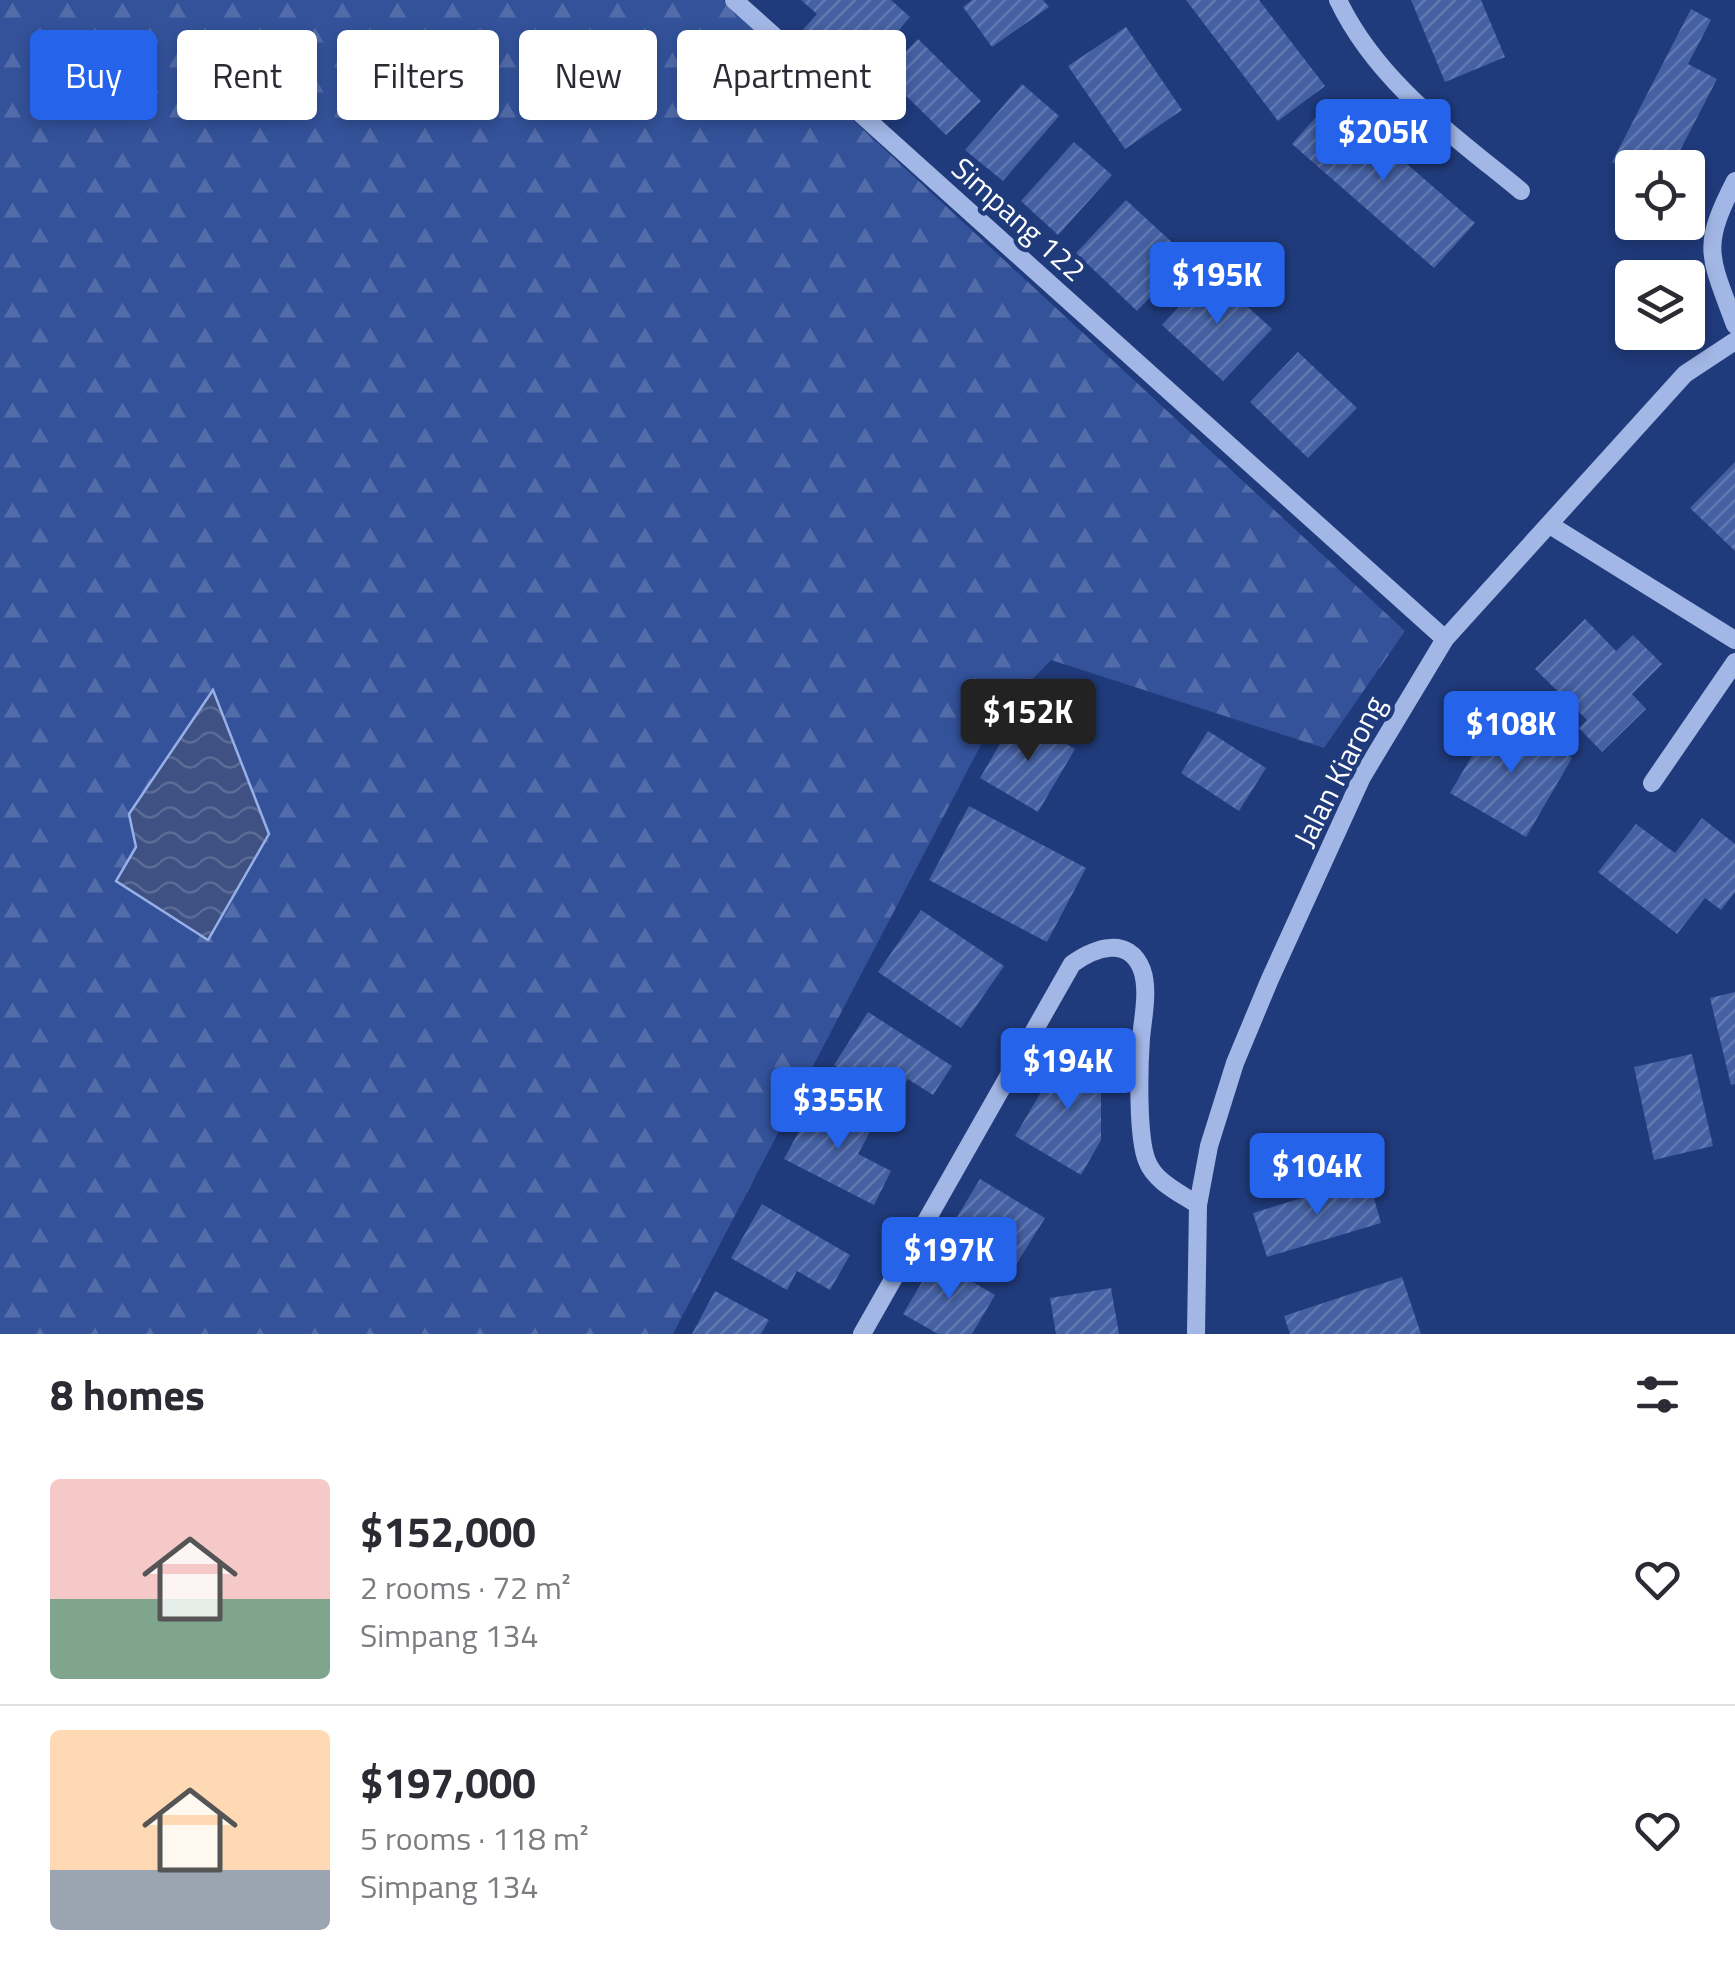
<!DOCTYPE html>
<html lang="en">
<head>
<meta charset="utf-8">
<style>
  body { margin:0; font-family:"Titillium Web",sans-serif; background:#f7f7f7; color:#2b2b33; height:100vh; display:flex; flex-direction:column; font-size:38px; white-space:nowrap }
  * { box-sizing:border-box; margin:0 }
  p { font-size:32px; color:#7c7c81 }
  .icon { flex:none; width:55px; height:55px; fill:none; stroke:currentColor; stroke-width:2; stroke-linecap:round; stroke-linejoin:round }
  .map { position:relative; height:1334px; overflow:hidden }
  .details { display:flex; flex-direction:column; background:#fff; flex:1 }
  .details>* { flex:none }
  .banner { position:absolute; left:30px; top:30px; width:1000px; height:90px; display:flex; gap:20px }
  .buttons { position:absolute; left:1615px; top:150px; display:grid; gap:20px }
  .buttons a { display:grid; place-items:center; width:90px; height:90px; border-radius:10px; background:#fff; box-shadow:0 5px 15px #0003; font-size:50px }
  .price { position:absolute; translate:-50% -85px; padding:0 22px; border-radius:10px; background:#2563eb; color:#fff; font-size:32px; line-height:65px; filter:drop-shadow(0 2px 5px #0008) }
  .price::after { content:''; position:absolute; left:50%; top:60px; width:30px; height:22px; margin-left:-15px; background:inherit; clip-path:polygon(0 0,100% 0,50% 100%) }
  .price.active { background:#222; color:#fff }
  ul { padding:0; list-style:none }
  li { display:flex; align-items:center; gap:30px; height:250px; padding:0 50px }
  li+li { border-top:2px solid #e1e1e2 }
  li span { display:grid; place-items:center; flex:none; width:280px; height:200px; border-radius:10px; color:#555 }
  li>.icon { margin-inline-start:auto }
  span .icon { width:120px; height:120px; fill:#fffc; stroke-width:1 }
  li b { font-size:42px }
  h2 { display:flex; justify-content:space-between; align-items:center; height:120px; padding:0 50px; font-size:42px }
  .chip { padding:0 35px; border-radius:10px; background:#fff; box-shadow:0 5px 15px #0003; font-size:35px; line-height:90px }
  .chip.active { background:#2563eb; color:#fff }
  .map>svg:first-child { display:block }
</style>
</head>
<body>
<div class="map">
<svg width="1735" height="1334" viewBox="0 0 1735 1334">
  <defs>
    <pattern id="forest-firs" width="22" height="20" patternUnits="userSpaceOnUse" patternTransform="scale(2.5)"><rect width="22" height="20" fill="#33529a"/><path d="M5 1l3.5 6h-7zM16 11l3.5 6h-7z" fill="#526ca9"/></pattern>
    <pattern id="water-waves" width="16" height="10" patternUnits="userSpaceOnUse" patternTransform="scale(2.5)"><rect width="16" height="10" fill="#3e5182"/><path d="M0 5q4-4 8 0t8 0" fill="none" stroke="#5b6b95"/></pattern>
    <pattern id="building-hatch" width="6" height="6" patternUnits="userSpaceOnUse" patternTransform="scale(2.5)"><rect width="6" height="6" fill="#4561a3"/><path d="M-1 1l2-2M0 6l6-6M5 7l2-2" fill="none" stroke="#6179b1"/></pattern>
  </defs>
  <rect width="100%" height="100%" fill="#203b7c"/>
  <!-- forest -->
  <polygon fill="url(#forest-firs)" points="0,0 723,0 1405,631 1324,748 1051,660 995,718 673,1334 0,1334"/>
  <!-- water -->
  <polygon fill="url(#water-waves)" stroke="#97b0e8" stroke-width="2.5" points="213,690 269,834 208,940 116,881 136,847 129,814"/>
  <!-- building -->
  <g fill="url(#building-hatch)">
    <polygon points="801,0 891,0 910,17 883,48 868,36 857,48 840,33 822,53 800,33 817,14"/>
    <polygon points="972,0 1043,0 1049,7 992,47 963,7"/>
    <polygon points="1186,0 1259,0 1325,86 1278,121"/>
    <polygon points="1411,0 1481,0 1505,57 1445,82"/>
    <polygon points="1691,9 1711,20 1688,64 1717,79 1671,168 1632,168 1632,173 1612,162"/>
    <polygon points="1126,27 1182,110 1125,149 1068,66"/>
    <polygon points="918,39 981,101 946,135 884,74"/>
    <polygon points="1022,84 1059,116 1003,181 965,150"/>
    <polygon points="1332,99 1475,223 1434,268 1292,144"/>
    <polygon points="1074,142 1112,175 1058,235 1021,201"/>
    <polygon points="1126,200 1188,257 1137,311 1076,253"/>
    <polygon points="1211,273 1272,329 1223,381 1162,325"/>
    <polygon points="1298,352 1357,408 1308,458 1250,402"/>
    <polygon points="1735,462 1735,551 1690,508"/>
    <polygon points="1585,619 1616,651 1633,635 1662,664 1632,694 1646,709 1602,752 1579,728 1587,720 1535,669"/>
    <polygon points="1497,714 1572,758 1526,837 1450,793"/>
    <polygon points="1017,715 1075,749 1038,812 980,778"/>
    <polygon points="1208,731 1266,768 1239,811 1181,773"/>
    <polygon points="969,806 1086,868 1047,942 929,880"/>
    <polygon points="1702,818 1735,844 1735,892 1721,910 1705,898 1677,934 1598,872 1636,824 1675,853"/>
    <polygon points="921,910 1004,966 961,1028 878,972"/>
    <polygon points="1735,992 1735,1084 1731,1085 1710,998"/>
    <polygon points="868,1012 952,1066 933,1095 908,1079 893,1102 834,1065"/>
    <polygon points="1068,1047 1101,1064 1101,1140 1081,1175 1015,1136"/>
    <polygon points="1692,1054 1713,1146 1654,1160 1634,1067"/>
    <polygon points="817,1098 873,1126 858,1154 891,1171 874,1205 784,1159"/>
    <polygon points="1368,1178 1381,1223 1267,1257 1253,1213"/>
    <polygon points="980,1179 1045,1218 1012,1271 948,1232"/>
    <polygon points="762,1204 850,1255 830,1290 797,1271 787,1290 731,1258"/>
    <polygon points="935,1260 995,1295 972,1334 938,1334 903,1314"/>
    <polygon points="1402,1277 1421,1334 1290,1334 1284,1316"/>
    <polygon points="1111,1288 1119,1334 1056,1334 1050,1298"/>
    <polygon points="715,1291 769,1320 761,1334 692,1334"/>
  </g>
  <g fill="none" stroke-linecap="round" stroke-linejoin="round">
    <!-- minor -->
    <g stroke="#a3b7e6" stroke-width="18">
      <polyline points="734,0 1445,639"/>
      <path d="M1338,0c39,82 115,135 183,191"/>
      <path d="M1735,181c-35,68 -25,75 0,144"/>
      <polyline points="1550,525 1735,640"/>
      <polyline points="1652,783 1735,662"/>
      <path d="M862,1334l210,-370c22,-16 57,-29 70,6 7,20 1,47 -1,68 -2,28 -4,98 6,123 8,21 33,32 51,44"/>
      <polyline points="1196,1334 1198,1205 1209,1146 1235,1063 1270,979 1362,777 1445,639 1685,374 1735,341"/>
    </g>
  </g>
  <g text-anchor="middle" dominant-baseline="central" stroke-width="9" stroke-linejoin="round" paint-order="stroke">
    <!-- street labels -->
    <g font-size="30" fill="#fff" stroke="#203b7c">
      <text transform="translate(1019 219) rotate(42)">Simpang 122</text>
      <text transform="translate(1339 771) rotate(-63)">Jalan Kiarong</text>
    </g>
  </g>
</svg>
<div class="buttons">
<a><svg class="icon" aria-label="locate" viewBox="0 0 24 24"><circle cx="12" cy="12" r="6"/><path d="M12 2v4M12 18v4M2 12h4M18 12h4"/></svg></a>
<a><svg class="icon" aria-label="layers" viewBox="0 0 24 24"><path d="M12 4l9 5-9 5-9-5zM3 14l9 5 9-5"/></svg></a>
</div>
<b class="price" style="left:1383px;top:184px">$205K</b>
<b class="price" style="left:1217px;top:327px">$195K</b>
<b class="price active" style="left:1028px;top:764px">$152K</b>
<b class="price" style="left:1511px;top:776px">$108K</b>
<b class="price" style="left:1068px;top:1113px">$194K</b>
<b class="price" style="left:838px;top:1152px">$355K</b>
<b class="price" style="left:1317px;top:1218px">$104K</b>
<b class="price" style="left:949px;top:1302px">$197K</b>
<div class="banner">
<a class="chip active">Buy</a>
<a class="chip">Rent</a>
<a class="chip">Filters</a>
<a class="chip">New</a>
<a class="chip">Apartment</a>
</div>
</div>
<section class="details">
<h2>8 homes<svg class="icon" aria-label="filters" viewBox="0 0 24 24"><path d="M4 7h16M4 17h16"/><circle cx="9" cy="7" r="2"/><circle cx="15" cy="17" r="2"/></svg></h2>
<ul>
<li><span style="background:linear-gradient(#f6c9c9 60%,#7fa58c 0)"><svg class="icon" aria-label="home" viewBox="0 0 24 24"><path d="M3 11l9-7 9 7M6 9v11h12V9"/></svg></span><div><b>$152,000</b><p>2 rooms · 72 m²</p><p>Simpang 134</p></div><svg class="icon" aria-label="heart" viewBox="0 0 24 24"><path d="M12 20l-8-8c-3-5 5-10 8-4 3-6 11-1 8 4z"/></svg></li>
<li><span style="background:linear-gradient(#ffd9b3 70%,#9aa5b1 0)"><svg class="icon" aria-label="home" viewBox="0 0 24 24"><path d="M3 11l9-7 9 7M6 9v11h12V9"/></svg></span><div><b>$197,000</b><p>5 rooms · 118 m²</p><p>Simpang 134</p></div><svg class="icon" aria-label="heart" viewBox="0 0 24 24"><path d="M12 20l-8-8c-3-5 5-10 8-4 3-6 11-1 8 4z"/></svg></li>
</ul>
</section>
</body>
</html>
